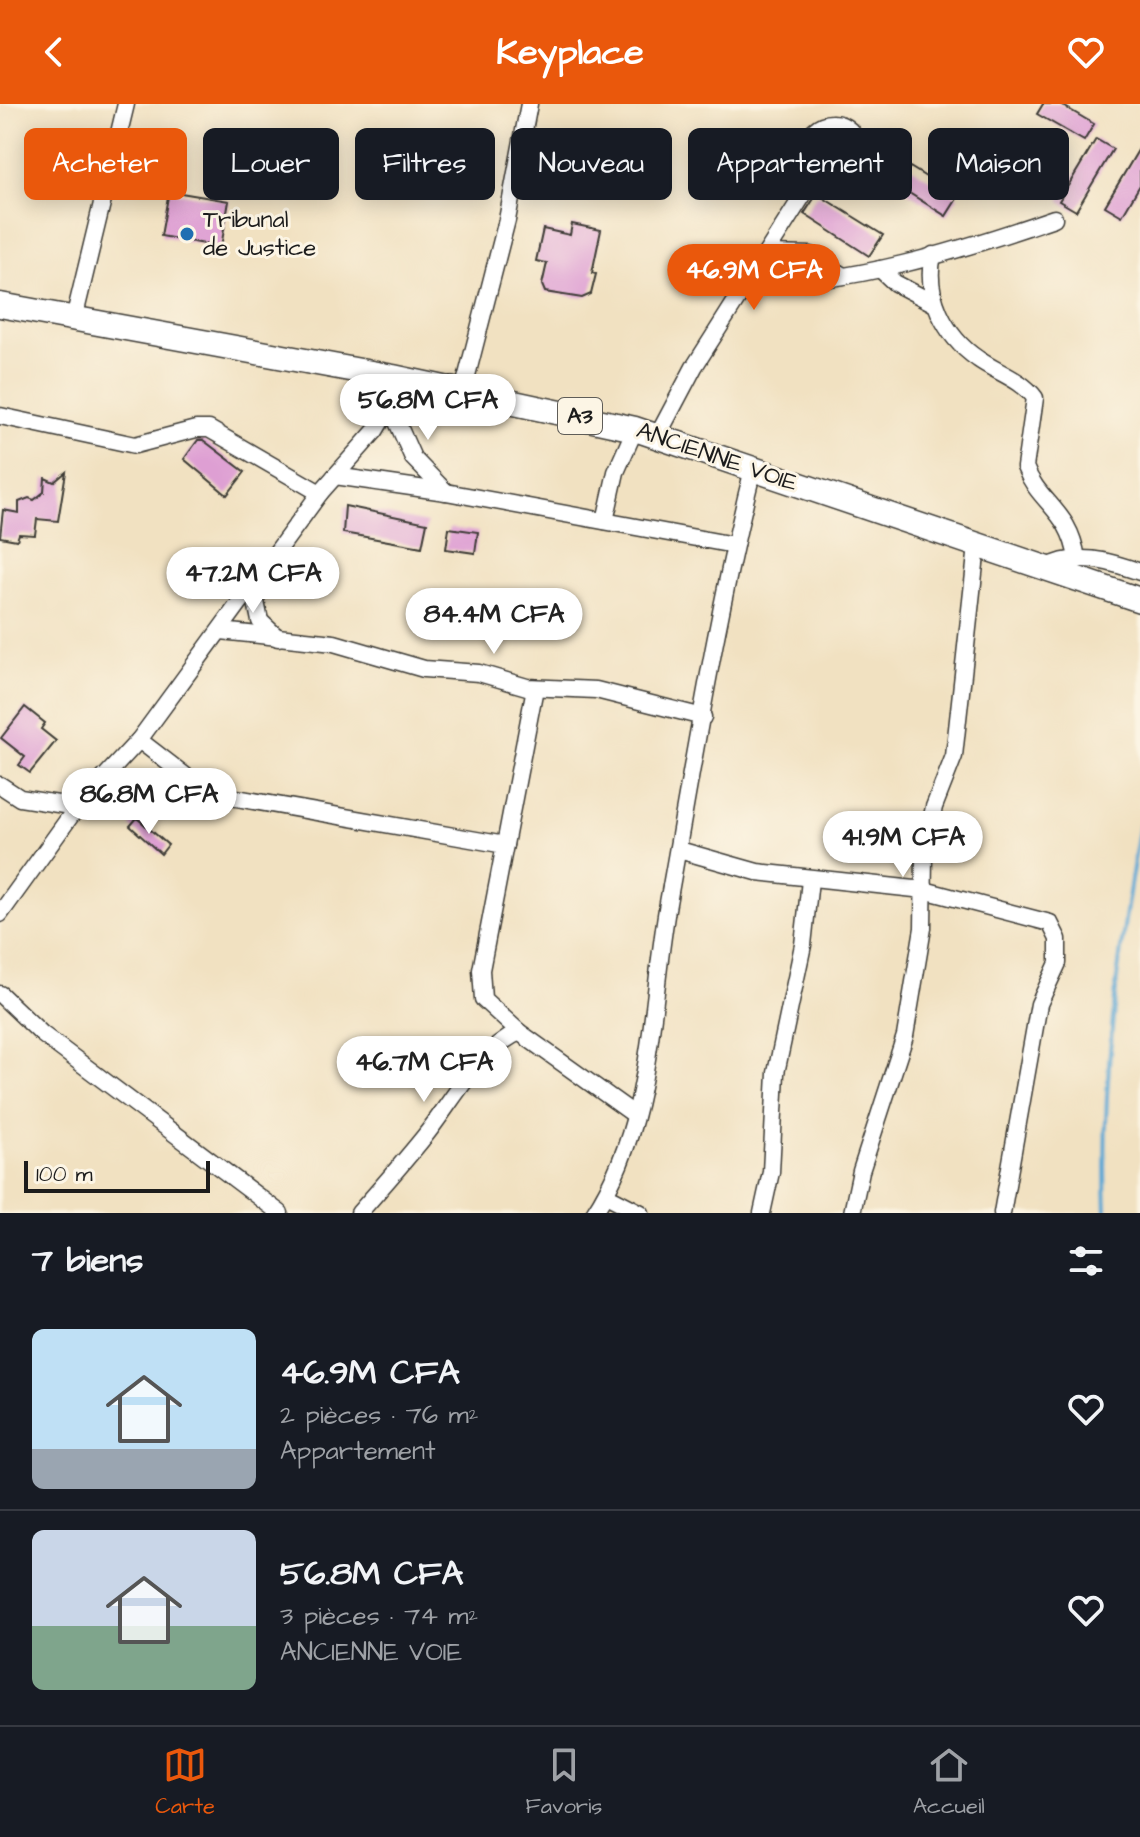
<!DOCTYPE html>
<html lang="fr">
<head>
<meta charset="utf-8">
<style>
  body { margin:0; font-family:"Architects Daughter",sans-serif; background:#242831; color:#f1f3f6; height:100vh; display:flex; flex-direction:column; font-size:30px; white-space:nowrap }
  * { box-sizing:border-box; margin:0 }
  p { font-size:26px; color:#9ea1a6 }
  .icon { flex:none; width:44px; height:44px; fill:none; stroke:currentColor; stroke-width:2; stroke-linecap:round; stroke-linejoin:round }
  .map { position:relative; height:1109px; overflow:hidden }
  .panel { display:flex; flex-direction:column; background:#171b24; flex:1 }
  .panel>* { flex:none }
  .banner { position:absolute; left:24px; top:24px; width:1092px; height:72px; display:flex; gap:16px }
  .scale { position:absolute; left:24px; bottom:20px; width:186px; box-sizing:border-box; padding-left:8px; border:4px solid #1c1c1c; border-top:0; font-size:22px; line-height:28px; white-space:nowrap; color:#1c1c1c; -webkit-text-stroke:6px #fcf5e5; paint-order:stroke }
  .price { position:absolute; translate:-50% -68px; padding:0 18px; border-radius:28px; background:#fff; color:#222; font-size:26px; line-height:52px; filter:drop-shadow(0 2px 4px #0008) }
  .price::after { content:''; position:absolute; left:50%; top:48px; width:24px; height:18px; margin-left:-12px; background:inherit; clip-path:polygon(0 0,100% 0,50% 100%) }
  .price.current { background:#ea580c; color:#fff }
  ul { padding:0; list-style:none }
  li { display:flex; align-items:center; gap:24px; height:200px; padding:0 32px }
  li+li { border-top:2px solid #363941 }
  li span { display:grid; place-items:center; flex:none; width:224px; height:160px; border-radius:12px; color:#555 }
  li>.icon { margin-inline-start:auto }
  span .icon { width:96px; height:96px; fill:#fffc; stroke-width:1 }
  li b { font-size:34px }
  h2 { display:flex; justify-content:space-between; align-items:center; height:96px; padding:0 32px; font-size:34px }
  .chip { padding:0 28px; border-radius:12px; background:#171b24; box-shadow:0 4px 20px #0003; font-size:28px; line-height:72px }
  .chip.current { background:#ea580c; color:#fff }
  header { display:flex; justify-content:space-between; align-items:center; height:104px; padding:0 32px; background:#ea580c; color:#fff; font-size:36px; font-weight:700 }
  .dock { display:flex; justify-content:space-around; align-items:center; height:112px; border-top:2px solid #363941; background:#171b24; font-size:22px; color:#9ea1a6 }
  .dock a { display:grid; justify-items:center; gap:4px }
  .dock .current { color:#ea580c }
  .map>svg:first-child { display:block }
</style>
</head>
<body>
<header><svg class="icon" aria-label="back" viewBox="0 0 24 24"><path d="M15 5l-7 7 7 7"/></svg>Keyplace<svg class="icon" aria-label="heart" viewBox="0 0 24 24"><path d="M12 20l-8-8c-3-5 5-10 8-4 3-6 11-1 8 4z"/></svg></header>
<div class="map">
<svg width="1140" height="1109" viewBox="0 0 1140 1109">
  <rect width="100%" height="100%" fill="#fcf5e5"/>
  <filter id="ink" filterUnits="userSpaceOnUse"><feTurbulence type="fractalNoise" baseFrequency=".0125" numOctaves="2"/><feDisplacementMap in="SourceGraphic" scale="16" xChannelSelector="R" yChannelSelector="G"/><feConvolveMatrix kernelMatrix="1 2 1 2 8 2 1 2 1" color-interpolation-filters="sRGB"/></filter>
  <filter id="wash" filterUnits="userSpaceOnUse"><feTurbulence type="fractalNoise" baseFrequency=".006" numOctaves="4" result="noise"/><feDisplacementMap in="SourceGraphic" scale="32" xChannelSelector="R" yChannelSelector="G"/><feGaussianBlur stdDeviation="1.8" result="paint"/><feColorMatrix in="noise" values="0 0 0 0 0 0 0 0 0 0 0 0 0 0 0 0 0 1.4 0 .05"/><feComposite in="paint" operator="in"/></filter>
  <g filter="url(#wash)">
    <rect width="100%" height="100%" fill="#f1e1c1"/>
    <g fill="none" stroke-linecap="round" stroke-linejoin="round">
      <!-- stream -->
      <path stroke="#5ca7d4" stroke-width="4" d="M1106,1109c-5,-130 12,-260 34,-388"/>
    </g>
    <g id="blocks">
      <!-- building -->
      <g fill="#de9fd3">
        <polygon points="1043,0 1060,0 1094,20 1084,37 1037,10"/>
        <polygon points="444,34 482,41 478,62 440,55"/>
        <polygon points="1096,35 1113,45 1076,107 1059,97"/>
        <polygon points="1140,43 1140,81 1122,112 1105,102"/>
        <polygon points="773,48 804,67 793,84 762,65"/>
        <circle cx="598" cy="77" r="18"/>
        <polygon points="910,63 958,93 946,112 898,82"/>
        <polygon points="169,87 229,97 221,143 161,132"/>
        <polygon points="817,90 883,131 869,152 804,110"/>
        <polygon points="572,120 601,126 592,169 596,170 591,190 582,194 545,188 542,181 547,159 536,157 543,125 570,131"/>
        <polygon points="198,336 203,336 245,368 227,391 184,355"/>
        <polygon points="66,368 58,417 37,415 35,431 19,430 17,436 0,433 3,406 19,409 19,398 29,394 34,396 44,388 45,374 54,378"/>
        <polygon points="345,402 427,419 422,443 343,429"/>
        <polygon points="449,424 478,428 475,449 446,445"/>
        <polygon points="25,603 45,619 41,625 56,637 30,669 19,661 25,653 1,634"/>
        <polygon points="137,714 168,741 161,750 130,722"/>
      </g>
    </g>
  </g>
  <g filter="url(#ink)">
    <use href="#blocks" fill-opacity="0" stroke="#3c3a35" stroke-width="2"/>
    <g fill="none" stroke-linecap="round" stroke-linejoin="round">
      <!-- minor casing -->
      <g stroke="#3c3a35" stroke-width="19">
        <g id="minor">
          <circle cx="832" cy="44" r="25"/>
          <polyline points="767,150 811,151 843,172"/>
          <path d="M933,151c-9,39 11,81 45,104 18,13 43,20 57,39l-10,69c14,37 45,43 52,92"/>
          <polyline points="880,165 895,179 935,200"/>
          <path d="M748,181c104,-1 208,-33 306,-67"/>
          <polyline points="74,215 126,0"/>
          <polyline points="463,287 507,116 529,0"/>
          <polyline points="390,302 413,354 446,388"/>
          <polyline points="0,312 135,341 196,325 209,325 320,389"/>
          <polyline points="657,333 694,263 819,66"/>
          <polyline points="335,372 446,388 734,441"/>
          <polyline points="605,417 616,368 635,325"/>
          <path d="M1046,464c30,-17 63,-7 94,4"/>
          <polyline points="253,483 260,517 278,534"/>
          <polyline points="221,527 334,539 424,565 479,569 527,583 596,586 703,613"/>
          <polyline points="535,584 481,866 483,895 519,928 635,1011"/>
          <polyline points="139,636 196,680 225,692 505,741"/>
          <polyline points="0,681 20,694 77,703"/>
          <polyline points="679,746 757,768 924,786 1050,819 1058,835 1058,859 1039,900 1002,1109"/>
          <polyline points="0,810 77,703 139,636 320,389 375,327 390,302 393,273"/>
          <polyline points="0,890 42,930 280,1109"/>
          <polyline points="606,1091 641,1109"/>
          <path d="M359,1109c22,-25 44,-50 65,-76 30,-37 51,-83 95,-105"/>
          <path d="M594,1109c59,-90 56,-207 74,-310 26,-144 49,-291 85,-434"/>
          <polyline points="762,1109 771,1068 776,969 803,841 810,776"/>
          <polyline points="852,1109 861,1067 905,932 923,824 924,750 934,703 954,652 977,442"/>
        </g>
      </g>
      <!-- primary casing -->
      <g stroke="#3c3a35" stroke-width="27">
        <polyline id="primary" points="0,201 393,273 635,325 1140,496"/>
      </g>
      <!-- minor -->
      <use href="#minor" stroke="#fff" stroke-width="16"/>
      <!-- primary -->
      <use href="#primary" stroke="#fff" stroke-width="24"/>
    </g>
  </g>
  <!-- markers -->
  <circle fill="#1f6fb2" stroke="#fcf5e5" stroke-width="3" cx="187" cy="130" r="8"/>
  <g text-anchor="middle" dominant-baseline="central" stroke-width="6" stroke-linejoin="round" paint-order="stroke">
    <!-- shield labels -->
    <rect fill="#fcf5e5" stroke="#5f5d58" stroke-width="2" x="558" y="294" width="44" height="36" rx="6"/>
    <g font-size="22" font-weight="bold" fill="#1c1c1c">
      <text x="580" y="312">A3</text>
    </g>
    <!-- poi labels -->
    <g font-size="24" fill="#1c1c1c" stroke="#fcf5e5" text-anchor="start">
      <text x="203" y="116">Tribunal<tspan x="203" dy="28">de Justice</tspan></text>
    </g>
    <!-- street labels -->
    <g font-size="24" fill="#1c1c1c" stroke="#fcf5e5">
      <text transform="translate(717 353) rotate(19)">ANCIENNE VOIE</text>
    </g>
  </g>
</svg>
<div class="scale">100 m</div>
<b class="price current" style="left:754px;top:208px">46.9M CFA</b>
<b class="price" style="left:428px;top:338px">56.8M CFA</b>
<b class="price" style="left:253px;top:511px">47.2M CFA</b>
<b class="price" style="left:494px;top:552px">84.4M CFA</b>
<b class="price" style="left:149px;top:732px">86.8M CFA</b>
<b class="price" style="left:903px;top:775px">41.9M CFA</b>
<b class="price" style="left:424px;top:1000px">46.7M CFA</b>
<div class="banner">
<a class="chip current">Acheter</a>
<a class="chip">Louer</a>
<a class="chip">Filtres</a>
<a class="chip">Nouveau</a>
<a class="chip">Appartement</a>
<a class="chip">Maison</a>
</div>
</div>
<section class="panel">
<h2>7 biens<svg class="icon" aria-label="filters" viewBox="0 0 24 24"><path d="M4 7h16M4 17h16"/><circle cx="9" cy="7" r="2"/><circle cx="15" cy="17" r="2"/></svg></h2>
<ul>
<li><span style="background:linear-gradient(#bfe0f5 75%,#9aa5b1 0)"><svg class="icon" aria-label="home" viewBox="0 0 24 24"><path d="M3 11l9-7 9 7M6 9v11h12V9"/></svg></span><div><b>46.9M CFA</b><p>2 pièces · 76 m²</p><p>Appartement</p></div><svg class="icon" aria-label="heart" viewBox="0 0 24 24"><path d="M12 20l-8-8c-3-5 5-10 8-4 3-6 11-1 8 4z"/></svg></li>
<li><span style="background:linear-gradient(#c9d6e8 60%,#7fa58c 0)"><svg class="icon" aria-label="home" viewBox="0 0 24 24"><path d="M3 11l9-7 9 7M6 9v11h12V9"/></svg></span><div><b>56.8M CFA</b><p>3 pièces · 74 m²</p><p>ANCIENNE VOIE</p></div><svg class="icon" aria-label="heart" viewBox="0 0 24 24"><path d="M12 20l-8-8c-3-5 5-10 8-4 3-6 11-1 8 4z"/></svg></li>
</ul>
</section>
<nav class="dock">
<a class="current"><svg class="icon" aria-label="map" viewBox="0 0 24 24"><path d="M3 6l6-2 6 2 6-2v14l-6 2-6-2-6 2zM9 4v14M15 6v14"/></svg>Carte</a>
<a><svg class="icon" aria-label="saved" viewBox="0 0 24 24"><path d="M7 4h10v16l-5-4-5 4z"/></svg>Favoris</a>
<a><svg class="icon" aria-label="home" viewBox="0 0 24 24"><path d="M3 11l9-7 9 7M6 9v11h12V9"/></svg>Accueil</a>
</nav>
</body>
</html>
